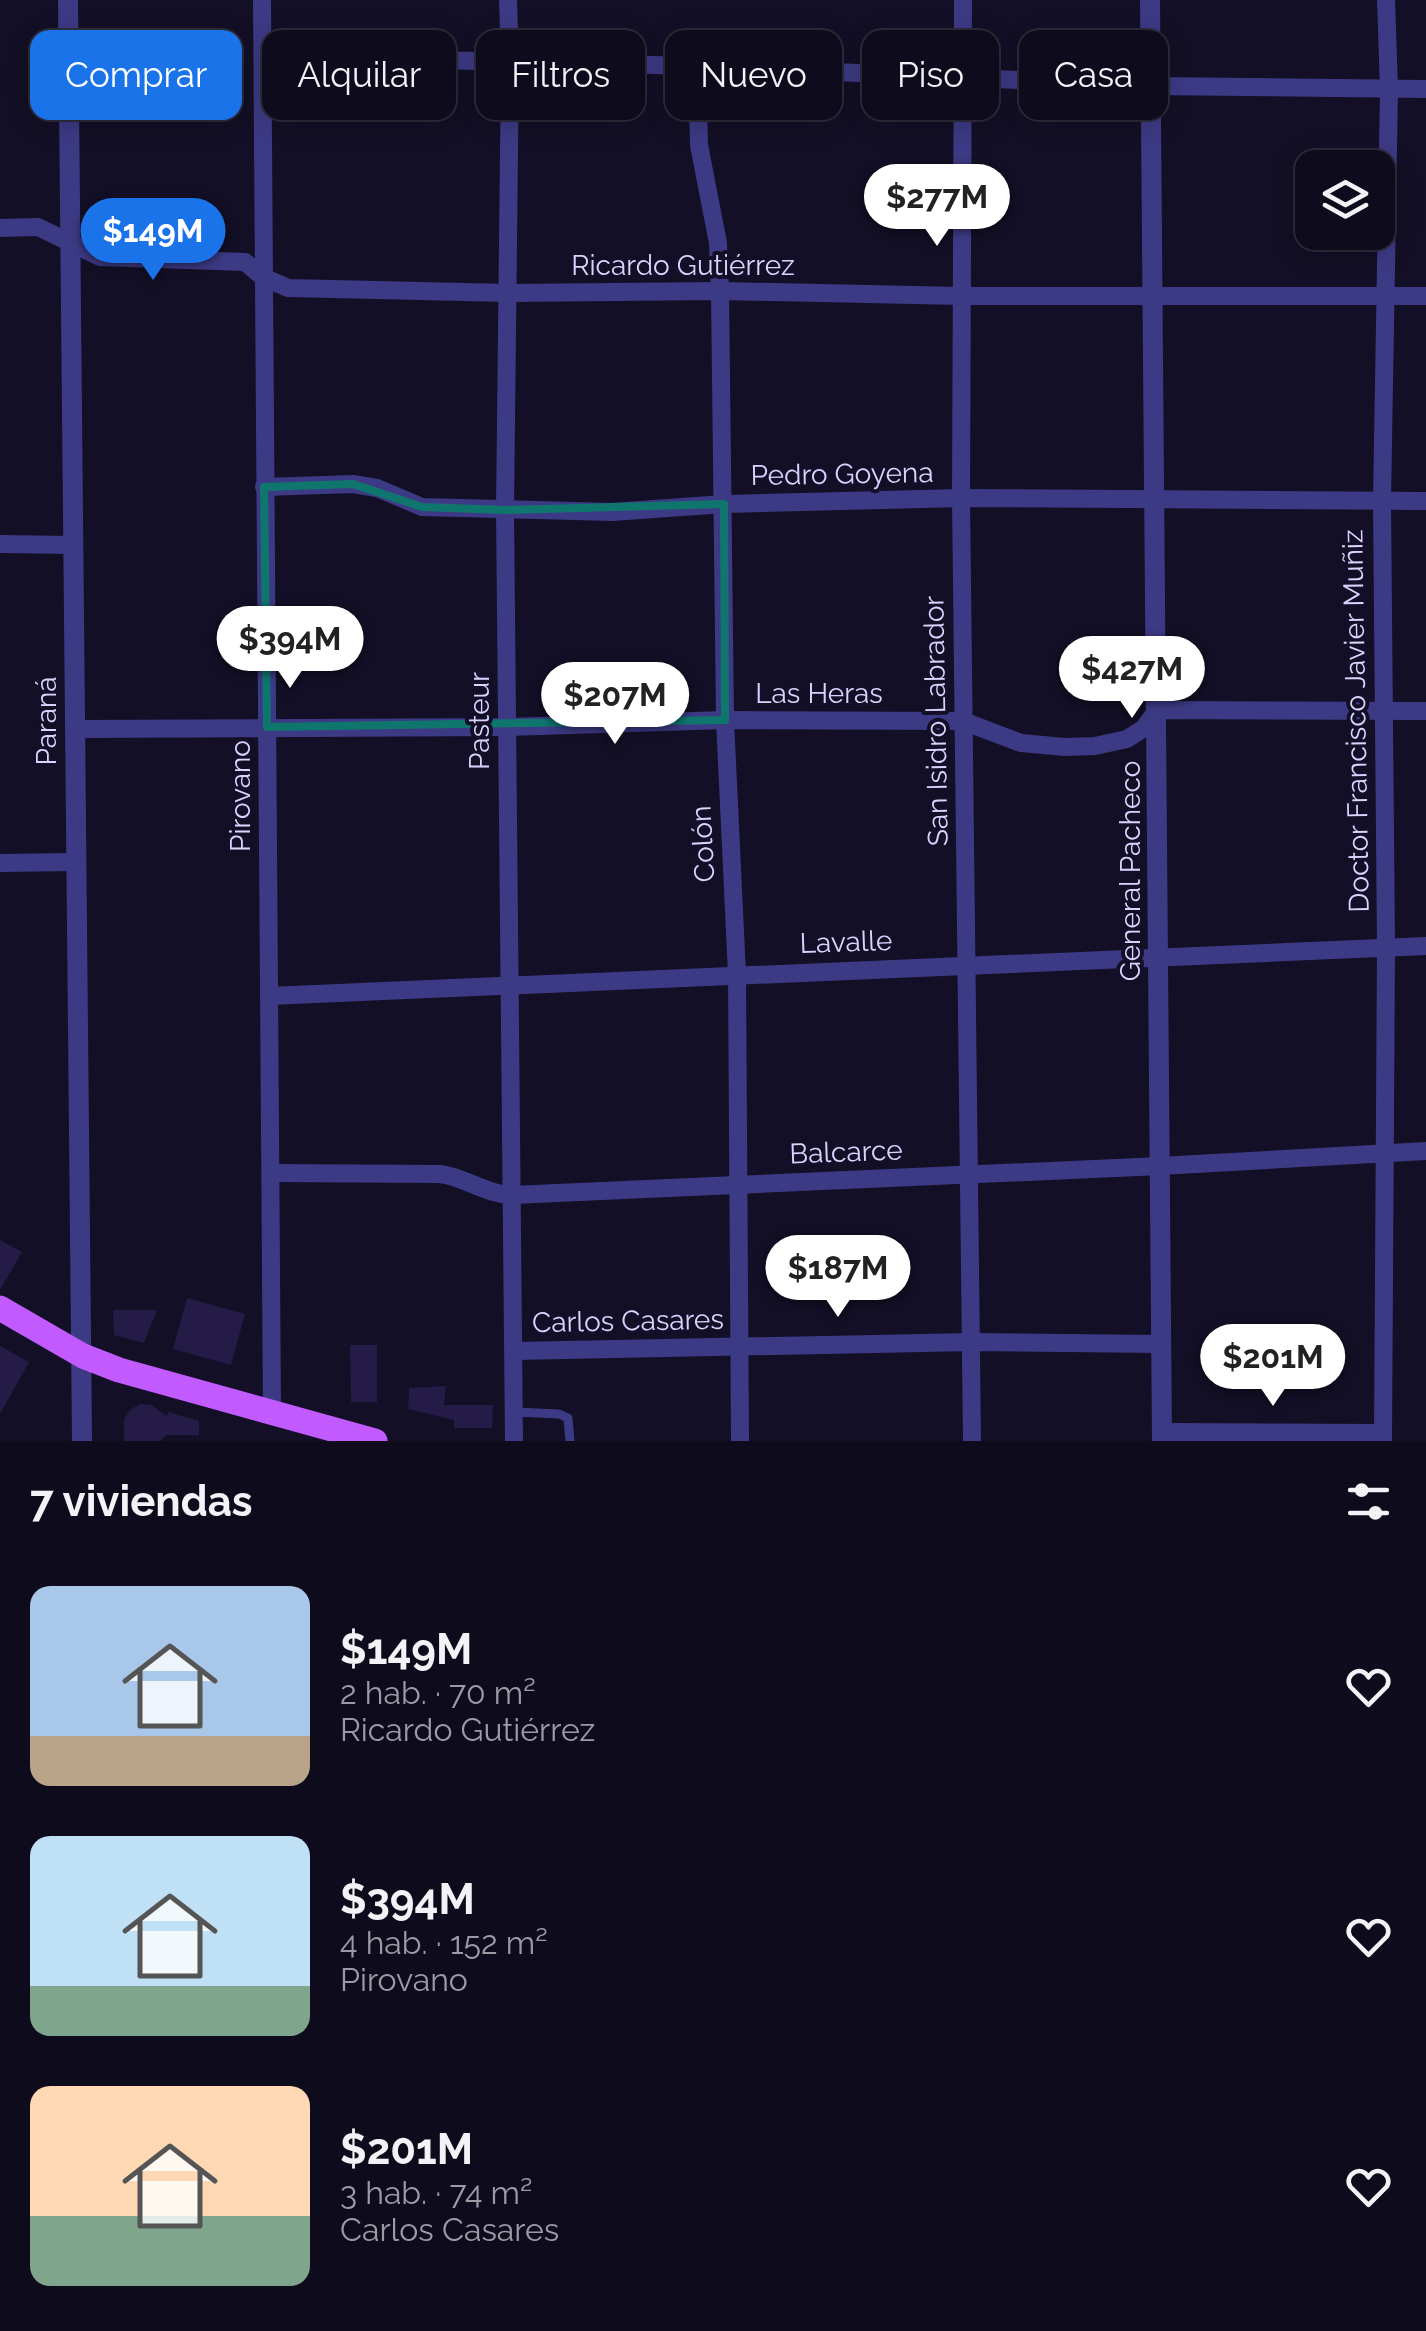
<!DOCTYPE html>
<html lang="es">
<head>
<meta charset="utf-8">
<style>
  body { margin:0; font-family:Raleway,sans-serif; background:#171425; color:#f1f3f6; height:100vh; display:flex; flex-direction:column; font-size:38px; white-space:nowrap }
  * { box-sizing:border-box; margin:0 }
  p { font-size:32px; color:#9b9ba3 }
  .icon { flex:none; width:55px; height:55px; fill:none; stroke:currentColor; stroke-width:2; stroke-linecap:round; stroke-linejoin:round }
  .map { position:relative; height:1441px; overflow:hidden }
  .sheet { display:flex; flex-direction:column; background:#0e0b1c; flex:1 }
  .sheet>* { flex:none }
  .top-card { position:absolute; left:30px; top:30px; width:1368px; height:90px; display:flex; gap:20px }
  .controls { position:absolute; left:1295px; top:150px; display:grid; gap:20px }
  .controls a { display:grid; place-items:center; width:100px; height:100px; border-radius:20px; background:#0e0b1c; box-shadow:0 5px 25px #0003,0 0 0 2px #2e2b3b; font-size:50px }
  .price { position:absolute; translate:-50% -85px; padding:0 22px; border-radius:35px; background:#fff; color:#222; font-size:32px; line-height:65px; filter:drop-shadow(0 2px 5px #0008) }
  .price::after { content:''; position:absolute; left:50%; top:60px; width:30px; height:22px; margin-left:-15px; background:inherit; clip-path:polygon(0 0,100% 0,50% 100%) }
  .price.selected { background:#1a73e8; color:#fff }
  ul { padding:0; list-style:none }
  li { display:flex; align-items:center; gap:30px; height:250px; padding:0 30px }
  li span { display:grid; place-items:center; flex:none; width:280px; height:200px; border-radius:20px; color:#555 }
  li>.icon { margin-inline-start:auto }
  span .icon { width:120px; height:120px; fill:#fffc; stroke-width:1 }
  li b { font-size:42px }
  h2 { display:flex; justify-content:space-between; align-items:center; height:120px; padding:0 30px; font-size:42px }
  .chip { padding:0 35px; border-radius:20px; background:#0e0b1c; box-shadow:0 5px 25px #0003,0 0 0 2px #2e2b3b; font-size:35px; line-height:90px }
  .chip.selected { background:#1a73e8; color:#fff }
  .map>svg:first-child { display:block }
</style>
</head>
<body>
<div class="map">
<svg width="1426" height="1441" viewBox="0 0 1426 1441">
  <rect width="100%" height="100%" fill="#130f26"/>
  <!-- building -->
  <g fill="#241b47">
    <polygon points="0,1240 22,1252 0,1290"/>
    <polygon points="187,1298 245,1314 231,1365 173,1349"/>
    <polygon points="113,1310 157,1310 144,1343 114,1335"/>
    <polygon points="350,1345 377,1345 377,1402 351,1402"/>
    <polygon points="0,1346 29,1362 0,1414"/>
    <polygon points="446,1386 444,1405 493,1405 492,1428 454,1428 454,1420 408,1409 409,1388"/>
    <polygon points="141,1404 152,1405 166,1416 169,1412 199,1421 199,1435 166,1435 160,1441 124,1441 124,1419 131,1409"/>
  </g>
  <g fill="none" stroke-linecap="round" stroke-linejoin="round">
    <!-- service -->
    <polyline stroke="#3d3a85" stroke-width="9" points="515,1412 559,1414 568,1418 570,1441"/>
    <!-- minor -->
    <g stroke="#3d3a85" stroke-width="18">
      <polyline points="262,0 272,1412"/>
      <polyline points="508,0 510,63 505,510 514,1441"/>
      <polyline points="963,0 961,498 972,1441"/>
      <polyline points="263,56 697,66 1152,86 1426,89"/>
      <polyline points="697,66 699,145 718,243 720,291 725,720 737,974 740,1441"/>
      <polyline points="0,228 38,227 100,257 245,262 263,277 288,288 508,293 720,291 961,296 1426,296"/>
      <polyline points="264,487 353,484 377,488 422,507 612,512 724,504 961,498 1426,501"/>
      <polyline points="0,544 73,545"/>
      <polyline points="74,729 506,727 725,720 963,721 1021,743 1065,747 1095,746 1127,739 1144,728 1157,710 1426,711"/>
      <polyline points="0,863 75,862"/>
      <polyline points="269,996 1426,946"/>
      <path d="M271,1173l169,1c25,3 47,21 72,21l648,-29 266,-15"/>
      <polyline points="515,1351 972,1342 1162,1344"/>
      <polyline points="1162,1432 1383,1433"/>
      <polyline points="1383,1441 1386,947 1382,501 1389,89 1386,0"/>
    </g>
    <!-- tertiary -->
    <g stroke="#3d3a85" stroke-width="20">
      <polyline points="68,0 82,1441"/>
      <polyline points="1150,0 1162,1441"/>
    </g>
    <!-- primary -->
    <polyline stroke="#c25bff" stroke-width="25" points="0,1308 83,1356 119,1370 375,1441"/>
  </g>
  <!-- marked area -->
  <path fill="none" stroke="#0f766e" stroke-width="8" stroke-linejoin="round" d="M353,484l69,23 83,3 219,-6 1,216 -458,7 -3,-240z"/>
  <g text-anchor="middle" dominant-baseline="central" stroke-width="8" stroke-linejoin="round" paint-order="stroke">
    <!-- street labels -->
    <g font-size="28" fill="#d9d4ff" stroke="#130f26">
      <text x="683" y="265">Ricardo Gutiérrez</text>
      <text transform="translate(842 474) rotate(-1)">Pedro Goyena</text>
      <text x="819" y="693">Las Heras</text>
      <text transform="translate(46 721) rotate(-90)">Paraná</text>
      <text transform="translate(479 721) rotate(-90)">Pasteur</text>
      <text transform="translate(936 721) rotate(-91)">San Isidro Labrador</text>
      <text transform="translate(1356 721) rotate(-91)">Doctor Francisco Javier Muñiz</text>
      <text transform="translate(240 796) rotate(-90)">Pirovano</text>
      <text transform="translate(703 844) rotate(-93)">Colón</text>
      <text transform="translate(1130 871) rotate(-90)">General Pacheco</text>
      <text transform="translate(846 942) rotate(-2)">Lavalle</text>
      <text transform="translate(846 1152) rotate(-2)">Balcarce</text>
      <text transform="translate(628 1321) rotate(-1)">Carlos Casares</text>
    </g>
  </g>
</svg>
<div class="controls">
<a><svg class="icon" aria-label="layers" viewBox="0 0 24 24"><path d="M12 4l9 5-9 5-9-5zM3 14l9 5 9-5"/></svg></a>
</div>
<b class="price" style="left:937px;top:249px">$277M</b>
<b class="price selected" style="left:153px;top:283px">$149M</b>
<b class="price" style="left:290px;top:691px">$394M</b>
<b class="price" style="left:1132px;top:721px">$427M</b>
<b class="price" style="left:615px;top:747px">$207M</b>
<b class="price" style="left:838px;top:1320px">$187M</b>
<b class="price" style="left:1273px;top:1409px">$201M</b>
<div class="top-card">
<a class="chip selected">Comprar</a>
<a class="chip">Alquilar</a>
<a class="chip">Filtros</a>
<a class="chip">Nuevo</a>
<a class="chip">Piso</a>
<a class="chip">Casa</a>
</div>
</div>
<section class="sheet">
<h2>7 viviendas<svg class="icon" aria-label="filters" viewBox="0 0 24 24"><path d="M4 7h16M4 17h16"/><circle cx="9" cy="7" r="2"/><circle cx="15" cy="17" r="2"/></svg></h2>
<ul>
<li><span style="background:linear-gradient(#a9c7e8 75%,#b9a48a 0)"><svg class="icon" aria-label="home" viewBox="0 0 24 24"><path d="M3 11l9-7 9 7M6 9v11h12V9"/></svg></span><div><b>$149M</b><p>2 hab. · 70 m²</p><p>Ricardo Gutiérrez</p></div><svg class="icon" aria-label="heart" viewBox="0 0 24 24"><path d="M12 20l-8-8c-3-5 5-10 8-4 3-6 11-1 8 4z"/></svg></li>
<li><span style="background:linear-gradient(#bfe0f5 75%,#7fa58c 0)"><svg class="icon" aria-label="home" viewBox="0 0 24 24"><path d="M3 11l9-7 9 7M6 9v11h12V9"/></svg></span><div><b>$394M</b><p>4 hab. · 152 m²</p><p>Pirovano</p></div><svg class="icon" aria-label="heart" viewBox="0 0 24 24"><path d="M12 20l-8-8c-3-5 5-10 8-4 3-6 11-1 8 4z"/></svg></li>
<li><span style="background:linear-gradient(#ffd9b3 65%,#7fa58c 0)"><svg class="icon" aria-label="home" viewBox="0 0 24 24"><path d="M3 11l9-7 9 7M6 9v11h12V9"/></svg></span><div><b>$201M</b><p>3 hab. · 74 m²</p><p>Carlos Casares</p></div><svg class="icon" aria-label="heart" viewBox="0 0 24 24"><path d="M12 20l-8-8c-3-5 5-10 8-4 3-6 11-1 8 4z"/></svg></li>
</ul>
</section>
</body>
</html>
